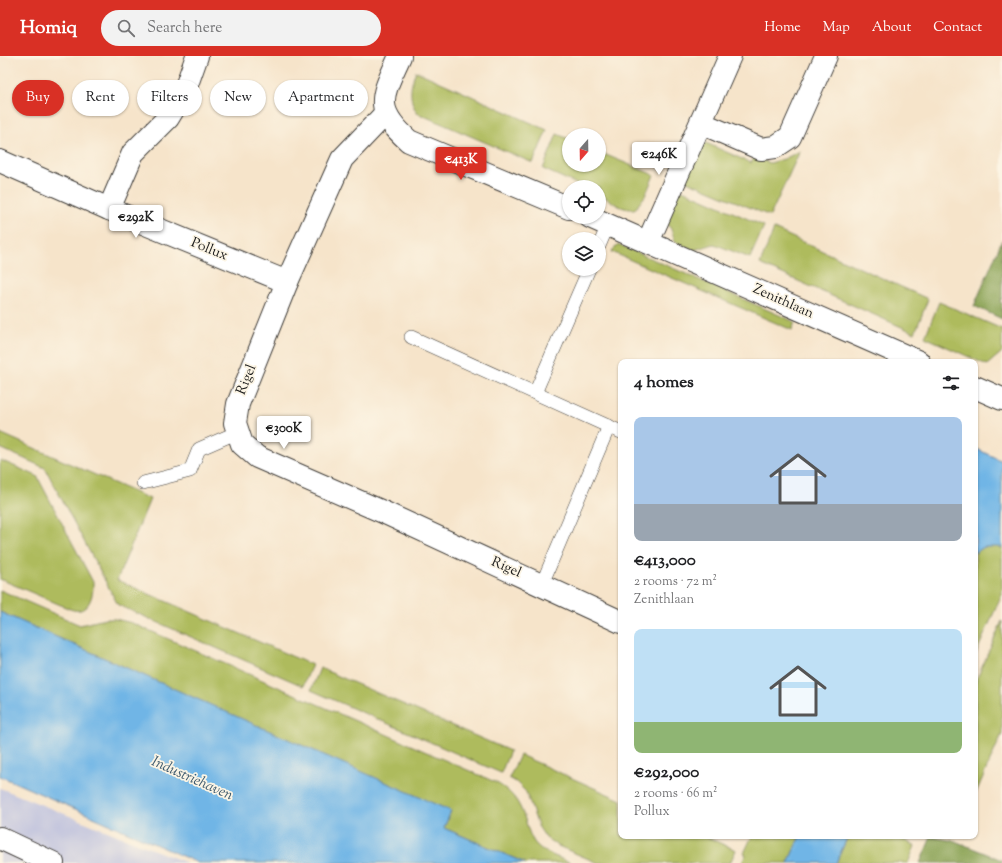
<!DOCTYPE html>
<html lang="en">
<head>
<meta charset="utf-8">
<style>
  body { margin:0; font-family:"Sorts Mill Goudy",serif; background:#f2f2f2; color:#202124; height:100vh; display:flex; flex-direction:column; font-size:15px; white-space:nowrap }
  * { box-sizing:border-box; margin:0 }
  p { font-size:13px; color:#757577 }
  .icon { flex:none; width:22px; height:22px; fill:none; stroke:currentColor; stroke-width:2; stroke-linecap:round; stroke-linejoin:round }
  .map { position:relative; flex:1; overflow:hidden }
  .panel { position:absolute; left:618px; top:303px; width:360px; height:480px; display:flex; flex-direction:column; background:#fff; border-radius:8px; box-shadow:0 1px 3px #0004 }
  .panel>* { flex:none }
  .hud { position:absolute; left:12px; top:24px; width:380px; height:36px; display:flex; gap:8px }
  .needle { width:26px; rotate:200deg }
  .buttons { position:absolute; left:562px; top:72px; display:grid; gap:8px }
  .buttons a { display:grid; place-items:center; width:44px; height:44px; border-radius:50%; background:#fff; box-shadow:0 1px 3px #0004; font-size:20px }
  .price { position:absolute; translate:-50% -34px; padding:0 9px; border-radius:4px; background:#fff; color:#222; font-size:13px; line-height:26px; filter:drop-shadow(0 1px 2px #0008) }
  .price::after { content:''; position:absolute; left:50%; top:24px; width:12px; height:9px; margin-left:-6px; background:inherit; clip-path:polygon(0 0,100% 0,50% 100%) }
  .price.current { background:#d93025; color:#fff }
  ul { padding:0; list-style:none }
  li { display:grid; align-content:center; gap:8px; height:212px; padding:0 16px }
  li span { display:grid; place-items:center; height:124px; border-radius:8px; color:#555 }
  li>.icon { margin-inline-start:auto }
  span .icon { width:72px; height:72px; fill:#fffc; stroke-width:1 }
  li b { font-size:17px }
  h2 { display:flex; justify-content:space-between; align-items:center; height:48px; padding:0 16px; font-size:17px }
  .pill { padding:0 14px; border-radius:18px; background:#fff; box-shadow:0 1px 3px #0004; font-size:14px; line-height:36px }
  .pill.current { background:#d93025; color:#fff }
  header { display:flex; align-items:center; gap:24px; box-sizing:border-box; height:56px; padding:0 20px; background:#d93025; color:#fff }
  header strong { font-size:19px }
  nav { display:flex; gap:22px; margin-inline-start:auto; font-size:14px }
  .search { width:280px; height:36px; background:#f2f2f2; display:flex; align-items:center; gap:10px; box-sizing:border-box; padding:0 14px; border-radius:22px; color:#757577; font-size:15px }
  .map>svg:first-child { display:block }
</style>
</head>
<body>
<header>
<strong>Homiq</strong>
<div class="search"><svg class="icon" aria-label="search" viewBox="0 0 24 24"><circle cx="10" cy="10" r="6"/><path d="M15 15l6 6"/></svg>Search here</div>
<nav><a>Home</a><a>Map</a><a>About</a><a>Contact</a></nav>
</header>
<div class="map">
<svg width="1002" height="807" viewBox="0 0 1002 807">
  <rect width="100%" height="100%" fill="#fcf5e5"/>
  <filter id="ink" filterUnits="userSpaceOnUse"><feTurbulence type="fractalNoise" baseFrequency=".025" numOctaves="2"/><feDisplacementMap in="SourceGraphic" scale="8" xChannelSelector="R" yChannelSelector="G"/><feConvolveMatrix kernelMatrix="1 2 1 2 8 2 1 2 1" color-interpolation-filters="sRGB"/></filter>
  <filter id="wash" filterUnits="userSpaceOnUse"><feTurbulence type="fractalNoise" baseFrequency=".012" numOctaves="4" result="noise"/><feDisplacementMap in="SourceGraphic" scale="16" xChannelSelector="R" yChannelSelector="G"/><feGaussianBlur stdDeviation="0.9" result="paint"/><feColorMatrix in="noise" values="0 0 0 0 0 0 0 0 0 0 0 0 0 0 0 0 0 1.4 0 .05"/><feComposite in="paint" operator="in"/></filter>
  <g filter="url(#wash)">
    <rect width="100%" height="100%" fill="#f6e4ca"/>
    <!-- industrial -->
    <polygon fill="#c0c2dd" points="0,732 187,807 0,807"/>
    <!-- green -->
    <g fill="#aebb5d" stroke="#656c3c">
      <path d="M416,15l131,59 -14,33 -116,-50c-9,-15 -7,-27 -1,-42z"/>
      <path d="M557,78l12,5v26h30v-13l55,23 -9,21 -10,13c-17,1 -21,-8 -36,-15v-7h-16l-40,-18z"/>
      <polygon points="706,87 751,107 754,102 770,107 784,103 800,95 770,160 682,123 700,91"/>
      <polygon points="680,133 764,170 750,202 714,188 694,194 675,186 671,173 664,165"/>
      <polygon points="774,173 928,243 915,277 760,208"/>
      <polygon points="618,188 795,266 792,274 612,196"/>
      <polygon points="939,246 1002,273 1002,296 987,309 925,281"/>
      <polygon points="0,377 150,443 117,524 312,609 303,630 118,549 45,412 0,392"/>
      <path d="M0,404l37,16 56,106c1,14 -5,34 -23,27l-70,-30z"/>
      <polygon points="999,490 1002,491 1002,538 975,600 975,497 984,491"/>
      <path d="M0,534l80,35 25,-6h10l17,4 363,159c19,11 24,20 31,40 2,7 4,14 8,20 8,11 26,16 38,21h-47l-81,-35 6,-17 -450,-199z"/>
      <polygon points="1002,565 1002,678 975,739 975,627"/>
      <polygon points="320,612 510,695 501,717 311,634"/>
      <polygon points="520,699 621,744 621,780 704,780 736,794 730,807 598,807 558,790 546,782 538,770 526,736 516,726 509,722"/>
      <polygon points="752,780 800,780 788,807 742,807 746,798 744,797"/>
      <polygon points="848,780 897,780 915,790 908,807 836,807"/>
    </g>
    <!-- forest -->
    <g fill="#8aa354" stroke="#536038">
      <polygon points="1002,184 1002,241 1000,246 1002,247 1002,263 974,250"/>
      <polygon points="931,781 955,785 1002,804 1002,807 920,807"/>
    </g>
    <!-- water -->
    <g fill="#6fb5e6" stroke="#466881">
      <polygon points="975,392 1002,405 1002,491 984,491 975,497"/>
      <polygon points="0,556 451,755 444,772 525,807 198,807 0,720"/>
      <polygon points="800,780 848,780 836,807 788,807"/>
    </g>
  </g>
  <g filter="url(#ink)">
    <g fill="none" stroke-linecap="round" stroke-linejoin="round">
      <!-- service casing -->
      <g stroke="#3d3a36" stroke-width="14">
        <g id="service">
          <polyline points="599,190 608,169"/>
          <polyline points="411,281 621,376"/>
          <polyline points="535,337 589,213"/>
          <polyline points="143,427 190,415 199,393 238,376"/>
          <polyline points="542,528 609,370"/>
        </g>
      </g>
      <!-- minor casing -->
      <g stroke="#3d3a36" stroke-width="24">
        <g id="minor">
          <polyline points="385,58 342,103 287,226 238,348 235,367 242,388 257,401 383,456 621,566"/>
          <polyline points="701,67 761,93 775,91 790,81 826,0"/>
          <polyline points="0,105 109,153 287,226"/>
          <polyline points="109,153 133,97 168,62 185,34 197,0"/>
          <polyline points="648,186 730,0"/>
          <polyline points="0,782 53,807"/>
        </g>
      </g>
      <!-- tertiary casing -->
      <g stroke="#3d3a36" stroke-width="24">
        <g id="tertiary">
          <path d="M400,0c-18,40 -28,52 9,85l160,67"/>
          <polyline points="590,161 919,306"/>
          <polyline points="975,331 1002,343"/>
        </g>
      </g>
      <!-- service -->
      <use href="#service" stroke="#fff" stroke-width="13"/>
      <!-- minor -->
      <use href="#minor" stroke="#fff" stroke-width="22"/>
      <!-- tertiary -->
      <use href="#tertiary" stroke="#fff" stroke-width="22"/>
    </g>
  </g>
  <g text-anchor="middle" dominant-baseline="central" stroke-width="3.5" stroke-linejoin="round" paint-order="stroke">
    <!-- street labels -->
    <g font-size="14" fill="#1c1c1c" stroke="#fcf5e5">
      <text transform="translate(209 194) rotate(22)">Pollux</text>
      <text transform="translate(783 246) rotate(24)">Zenithlaan</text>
      <text transform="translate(247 324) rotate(-68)">Rigel</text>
      <text transform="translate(506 512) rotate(24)">Rigel</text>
    </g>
    <!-- water labels -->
    <g font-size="15" font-style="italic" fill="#3d596d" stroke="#fcf5e5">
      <text transform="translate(192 723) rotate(24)">Industriehaven</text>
    </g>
  </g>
</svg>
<div class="buttons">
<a><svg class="needle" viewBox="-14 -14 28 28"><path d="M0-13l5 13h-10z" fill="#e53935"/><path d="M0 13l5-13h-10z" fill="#757577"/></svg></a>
<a><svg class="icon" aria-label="locate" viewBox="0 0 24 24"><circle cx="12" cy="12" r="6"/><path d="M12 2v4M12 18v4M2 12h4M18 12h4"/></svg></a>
<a><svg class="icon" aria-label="layers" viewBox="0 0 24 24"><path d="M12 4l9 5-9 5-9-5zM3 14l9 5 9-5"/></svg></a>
</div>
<b class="price" style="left:659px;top:120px">€246K</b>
<b class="price current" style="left:461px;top:125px">€413K</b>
<b class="price" style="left:136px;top:183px">€292K</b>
<b class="price" style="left:284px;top:394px">€300K</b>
<div class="hud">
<a class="pill current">Buy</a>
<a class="pill">Rent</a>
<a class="pill">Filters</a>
<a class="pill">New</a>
<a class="pill">Apartment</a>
</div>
<section class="panel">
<h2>4 homes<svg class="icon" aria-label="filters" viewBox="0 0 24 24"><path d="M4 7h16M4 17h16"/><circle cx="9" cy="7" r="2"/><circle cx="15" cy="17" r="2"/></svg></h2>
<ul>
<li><span style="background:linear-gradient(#a9c7e8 70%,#9aa5b1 0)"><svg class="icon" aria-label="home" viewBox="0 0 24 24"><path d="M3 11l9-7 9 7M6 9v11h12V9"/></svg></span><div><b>€413,000</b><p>2 rooms · 72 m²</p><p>Zenithlaan</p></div></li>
<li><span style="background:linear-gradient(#bfe0f5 75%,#8fb573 0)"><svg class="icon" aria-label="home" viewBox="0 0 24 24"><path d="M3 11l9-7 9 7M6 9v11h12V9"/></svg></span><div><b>€292,000</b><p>2 rooms · 66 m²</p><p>Pollux</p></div></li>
</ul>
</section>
</div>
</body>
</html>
